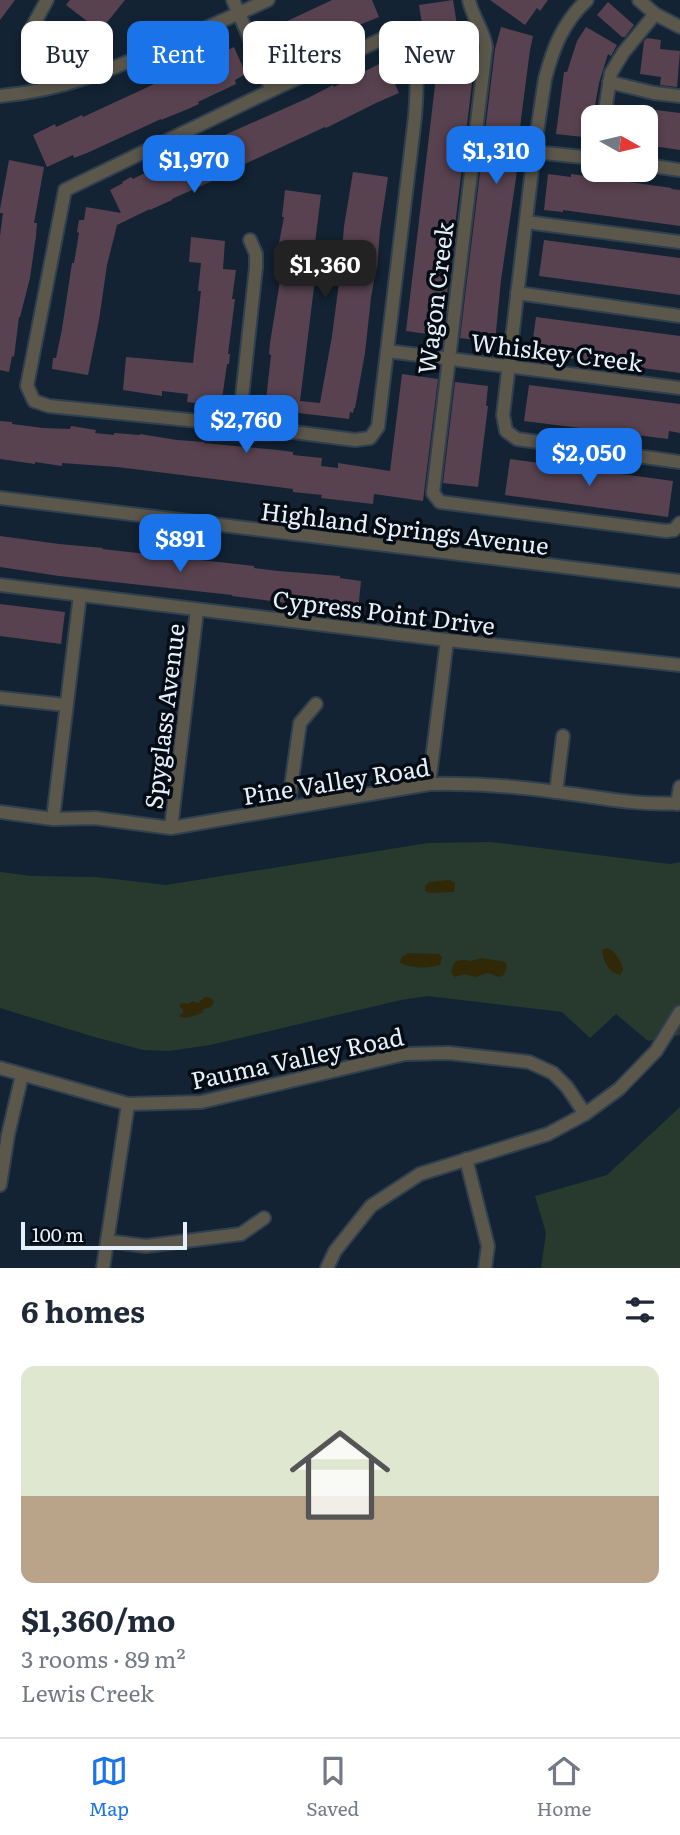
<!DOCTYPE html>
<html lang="en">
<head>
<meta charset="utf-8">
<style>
  body { margin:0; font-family:Literata,serif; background:#f2f2f3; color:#1f2937; height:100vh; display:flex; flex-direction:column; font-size:26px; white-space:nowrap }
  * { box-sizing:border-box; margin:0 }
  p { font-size:23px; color:#747a83 }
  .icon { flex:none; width:38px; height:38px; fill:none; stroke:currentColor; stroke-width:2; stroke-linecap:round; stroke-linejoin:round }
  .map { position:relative; height:1268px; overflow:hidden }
  .drawer { display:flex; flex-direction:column; background:#fff; flex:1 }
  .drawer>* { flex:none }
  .top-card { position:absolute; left:21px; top:21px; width:639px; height:63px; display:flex; gap:14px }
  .needle { width:46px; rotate:98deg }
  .fabs { position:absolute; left:581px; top:105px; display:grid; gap:14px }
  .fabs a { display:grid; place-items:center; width:77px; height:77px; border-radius:14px; background:#fff; box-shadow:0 4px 10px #0003; font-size:35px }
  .scale { position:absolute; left:21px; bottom:18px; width:166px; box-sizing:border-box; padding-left:7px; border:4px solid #e5f0fb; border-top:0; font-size:19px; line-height:24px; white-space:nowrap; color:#e5f0fb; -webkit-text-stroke:5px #060c13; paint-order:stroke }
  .price { position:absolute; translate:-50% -60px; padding:0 16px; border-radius:14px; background:#1a73e8; color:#fff; font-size:23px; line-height:46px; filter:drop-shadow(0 2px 4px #0008) }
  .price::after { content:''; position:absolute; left:50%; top:42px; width:21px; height:16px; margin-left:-10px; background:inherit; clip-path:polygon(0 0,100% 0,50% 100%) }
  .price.current { background:#222; color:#fff }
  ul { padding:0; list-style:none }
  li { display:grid; align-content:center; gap:14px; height:371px; padding:0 21px }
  li span { display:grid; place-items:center; height:217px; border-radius:14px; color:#555 }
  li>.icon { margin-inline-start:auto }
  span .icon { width:126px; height:126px; fill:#fffc; stroke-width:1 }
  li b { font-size:30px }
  h2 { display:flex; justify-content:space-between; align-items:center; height:84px; padding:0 21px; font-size:30px }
  .chip { padding:0 24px; border-radius:14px; background:#fff; box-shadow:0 4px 10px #0003; font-size:24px; line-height:63px }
  .chip.current { background:#1a73e8; color:#fff }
  .dock { display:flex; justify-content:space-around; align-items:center; height:98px; border-top:2px solid #e0e1e3; background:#fff; font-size:19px; color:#747a83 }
  .dock a { display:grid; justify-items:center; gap:4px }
  .dock .current { color:#1a73e8 }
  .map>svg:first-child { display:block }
</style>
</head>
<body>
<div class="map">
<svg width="680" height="1268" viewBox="0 0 680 1268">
  <rect width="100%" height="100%" fill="#132333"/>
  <!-- green -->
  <g fill="#283a2d">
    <polygon points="491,842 670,864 680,862 680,1035 648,1041 616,1014 590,1038 562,1012 427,996 401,1000 210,1045 169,1051 143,1050 91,1036 0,1008 0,872 32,876 96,877 166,885 428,843"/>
    <polygon points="680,1107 680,1268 541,1268 546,1233 535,1196 607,1175"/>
  </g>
  <!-- sand -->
  <g fill="#312807">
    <polygon points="450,880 455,883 454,892 430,893 425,891 425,886 429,882"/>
    <path d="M607,948c8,2 15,15 16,22l-3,5c-11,-2 -17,-14 -18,-25z"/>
    <path d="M408,953l31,1 3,3 -2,8c-11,4 -29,3 -40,-2l1,-5z"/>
    <polygon points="482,958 505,962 507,966 504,975 499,977 488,973 475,977 465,974 455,977 451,973 453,965 456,961 464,960 471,961"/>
    <path d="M205,997l6,1 3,4 -3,5 -7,2 -2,4c-7,2 -17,7 -23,3l4,-3v-3l-4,-4 2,-3 7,1 5,-3 5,2z"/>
  </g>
  <!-- building -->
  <g fill="#58424f">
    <polygon points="0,0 15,0 0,20"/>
    <polygon points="70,0 125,0 100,31 66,5"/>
    <polygon points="332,0 372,0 379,17 354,27 354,29 343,34 342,32 306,51 305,49 289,57 290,58 280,63 266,31"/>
    <polygon points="453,0 457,25 468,24 469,48 476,49 442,336 406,331 440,43 434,43 433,22 422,24 419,5"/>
    <polygon points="490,0 548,0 540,11 537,8 525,25"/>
    <polygon points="608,2 634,25 625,37 622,37 597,15"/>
    <polygon points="501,27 533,36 530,50 521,119 519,140 520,140 516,178 501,280 495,342 460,338 495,49"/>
    <polygon points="586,27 617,45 611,56 608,54 599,83 593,117 592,138 556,134 564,72 567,72 577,41"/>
    <polygon points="647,38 661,40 660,49 680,51 677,87 660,85 661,77 640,74 644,41"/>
    <polygon points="234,47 246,74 235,80 236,84 198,102 199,104 188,109 161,120 161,119 87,153 74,158 73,155 47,167 33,135 55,124 56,127 82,115 83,117"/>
    <polygon points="385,61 399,93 376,103 326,128 325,127 247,163 223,176 172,199 172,200 150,210 150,209 117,225 107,265 99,320 88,375 52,369 53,358 56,358 62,329 72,263 74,263 79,233 77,232 79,220 84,220 86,207 121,213 110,190 123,183 122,182 131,177 133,179 182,154 308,98 333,85 334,87"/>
    <polygon points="616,105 680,113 680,150 646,145 646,117 615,117"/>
    <polygon points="9,160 44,167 34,223 37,223 36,236 30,278 20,317 19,317 14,357 12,356 9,372 0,370 0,236 3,213 0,213 0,209"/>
    <polygon points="353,172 388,177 380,230 377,269 376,269 371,298 365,353 355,408 354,408 353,413 350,412 349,419 265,409 271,355 269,354 270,343 279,287 284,244 279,243 284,217 282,217 285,190 321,195 314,251 318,251 315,279 300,401 320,403 332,336 343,252 342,252 344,226"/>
    <polygon points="548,174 571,177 571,174 672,188 671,189 680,190 680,226 563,210 563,212 544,210"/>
    <polygon points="191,237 225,241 223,269 236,270 232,299 235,299 228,354 230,354 229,364 227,364 221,406 187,402 188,394 162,391 162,396 123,390 126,357 193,363 201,291 198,291 201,263 189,262"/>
    <polygon points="544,240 680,258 680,295 539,276"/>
    <polygon points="536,317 680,336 680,373 531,353"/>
    <polygon points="402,374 438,379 423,501 374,494 373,504 321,498 322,495 293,492 293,489 206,478 117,467 62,463 62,466 35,462 35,464 0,459 0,421 12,422 12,424 43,428 70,429 71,426 96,430 95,433 114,435 114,433 140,435 140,434 177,440 205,442 204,443 278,450 293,452 293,455 322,458 321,466 338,468 338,463 390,471"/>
    <polygon points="455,382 488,386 486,406 488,406 478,487 443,483"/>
    <polygon points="529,385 680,404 680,433 669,431 668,439 524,421"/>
    <polygon points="510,459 673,481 668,517 505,495"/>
    <polygon points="0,536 59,544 103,548 102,549 254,566 254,568 278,571 340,576 340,578 361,581 358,612 232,596 232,595 59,576 0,567"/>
    <polygon points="0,604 65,612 61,644 0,636"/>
  </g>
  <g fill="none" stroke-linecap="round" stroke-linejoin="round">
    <!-- minor casing -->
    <g stroke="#30404f" stroke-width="16">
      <g id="minor">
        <polyline points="233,0 272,90"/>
        <path d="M469,0c3,17 15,30 17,47l-53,446 7,9 226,29 8,-1 6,-7"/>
        <path d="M587,0c-24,22 -34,48 -42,79l-11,73 -31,263 3,16 11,8 163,23"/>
        <polyline points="639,0 655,14 680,27"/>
        <polyline points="30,31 47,0"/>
        <path d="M404,35c16,23 13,55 11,82l-37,310 -8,11 -15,2 -116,-15 -190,-19 -15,-5 -7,-15 38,-196 207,-100 110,-51z"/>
        <polyline points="609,82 654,93 680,96"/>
        <path d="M0,96c66,-6 110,-26 169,-52 33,-14 66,-29 99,-44"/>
        <polyline points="604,117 611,73 623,53 655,14"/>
        <polyline points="534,152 593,158"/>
        <polyline points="646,165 680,170"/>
        <polyline points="526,222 680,242"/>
        <polyline points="517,293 680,316"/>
        <polyline points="387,351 680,388"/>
        <polyline points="239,425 256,267 256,254 250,240"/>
        <polyline points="0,498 680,581"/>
        <polyline points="0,585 447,640 680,665"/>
        <polyline points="0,698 66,705"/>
        <polyline points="429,784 447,640"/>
        <polyline points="556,792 563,736"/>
        <polyline points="677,804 680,787"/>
        <polyline points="288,808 300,723 316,704"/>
        <path d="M0,812l53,7 42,-1 76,10 258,-44c43,-1 86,2 128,8 41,5 82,14 123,11"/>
        <polyline points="53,819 80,595"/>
        <polyline points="171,828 197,610"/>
        <polyline points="0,1068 128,1104 201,1102 405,1054 449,1053 529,1062 553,1073 567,1087 585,1114"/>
        <polyline points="466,1159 488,1246 485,1268"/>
        <polyline points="0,1185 8,1135 22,1075"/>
        <polyline points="107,1241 146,1246 241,1234 264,1218"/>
        <polyline points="103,1268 128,1104"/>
        <polyline points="327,1268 335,1251 371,1206 420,1174 548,1134 585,1114 619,1089 656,1051 680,1012"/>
      </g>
    </g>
    <!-- minor -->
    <use href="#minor" stroke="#5c574b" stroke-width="12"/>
  </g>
  <g text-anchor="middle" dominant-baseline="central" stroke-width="7" stroke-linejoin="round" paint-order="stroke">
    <!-- street labels -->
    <g font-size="24" fill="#e5f0fb" stroke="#060c13">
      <text transform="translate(434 298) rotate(-83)">Wagon Creek</text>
      <text transform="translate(557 351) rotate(7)">Whiskey Creek</text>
      <text transform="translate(405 527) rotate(7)">Highland Springs Avenue</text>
      <text transform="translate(384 611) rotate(7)">Cypress Point Drive</text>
      <text transform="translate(163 716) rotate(-83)">Spyglass Avenue</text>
      <text transform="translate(336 780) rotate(-9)">Pine Valley Road</text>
      <text transform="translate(297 1057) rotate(-12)">Pauma Valley Road</text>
    </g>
  </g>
</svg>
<div class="fabs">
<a><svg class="needle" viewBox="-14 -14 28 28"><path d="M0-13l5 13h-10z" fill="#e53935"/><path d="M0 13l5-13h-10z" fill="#747a83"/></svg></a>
</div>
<div class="scale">100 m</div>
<b class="price" style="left:496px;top:186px">$1,310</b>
<b class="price" style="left:194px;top:195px">$1,970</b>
<b class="price current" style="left:325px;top:300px">$1,360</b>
<b class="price" style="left:246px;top:455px">$2,760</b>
<b class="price" style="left:589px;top:488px">$2,050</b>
<b class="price" style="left:180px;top:574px">$891</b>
<div class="top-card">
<a class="chip">Buy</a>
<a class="chip current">Rent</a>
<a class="chip">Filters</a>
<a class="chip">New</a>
</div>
</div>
<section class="drawer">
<h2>6 homes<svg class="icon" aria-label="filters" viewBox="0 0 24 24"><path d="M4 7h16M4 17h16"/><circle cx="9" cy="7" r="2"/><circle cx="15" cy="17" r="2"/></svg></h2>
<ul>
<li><span style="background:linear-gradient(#dfe7d0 60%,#b9a48a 0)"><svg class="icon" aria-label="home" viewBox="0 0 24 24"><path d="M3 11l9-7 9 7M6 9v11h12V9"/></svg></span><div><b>$1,360/mo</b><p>3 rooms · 89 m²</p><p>Lewis Creek</p></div></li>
</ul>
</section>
<nav class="dock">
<a class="current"><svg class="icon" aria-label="map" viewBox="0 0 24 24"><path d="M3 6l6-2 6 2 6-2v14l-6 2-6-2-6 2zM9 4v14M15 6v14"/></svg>Map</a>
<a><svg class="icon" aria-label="saved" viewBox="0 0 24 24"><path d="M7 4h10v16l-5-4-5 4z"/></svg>Saved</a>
<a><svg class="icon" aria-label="home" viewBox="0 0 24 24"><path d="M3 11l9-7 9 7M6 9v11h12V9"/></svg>Home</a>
</nav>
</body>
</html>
